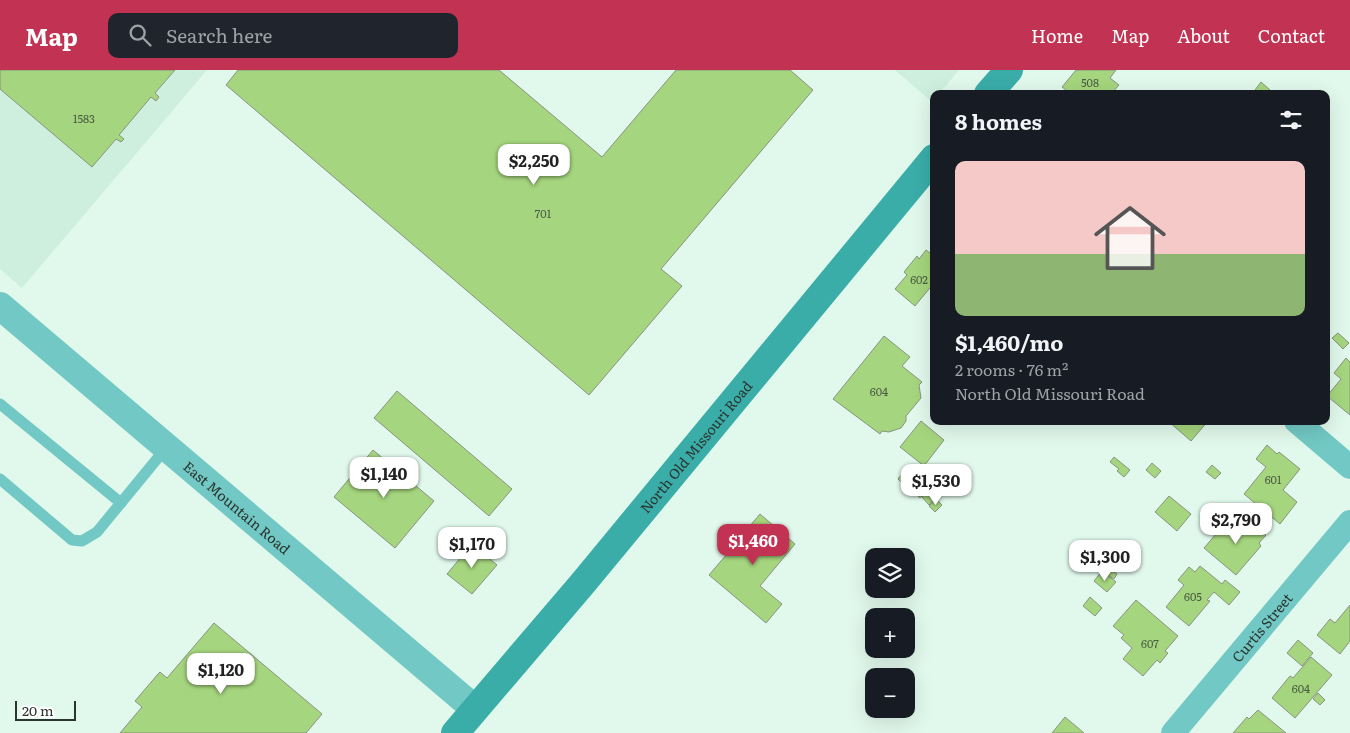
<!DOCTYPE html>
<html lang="en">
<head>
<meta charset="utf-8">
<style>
  body { margin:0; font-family:Literata,serif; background:#20242c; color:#f1f3f6; height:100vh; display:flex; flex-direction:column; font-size:19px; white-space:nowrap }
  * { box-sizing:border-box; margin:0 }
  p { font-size:16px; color:#9ea1a6 }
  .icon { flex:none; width:28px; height:28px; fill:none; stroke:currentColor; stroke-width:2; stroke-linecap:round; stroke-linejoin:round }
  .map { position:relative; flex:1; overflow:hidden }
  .panel { position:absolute; left:930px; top:20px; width:400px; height:335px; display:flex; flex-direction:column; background:#171b24; border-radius:10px; box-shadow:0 5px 20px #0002 }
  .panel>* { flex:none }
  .tools { position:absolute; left:865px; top:478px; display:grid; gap:10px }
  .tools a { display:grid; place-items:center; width:50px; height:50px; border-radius:10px; background:#171b24; box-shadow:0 5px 20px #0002; font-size:25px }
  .scale { position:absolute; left:15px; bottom:12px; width:61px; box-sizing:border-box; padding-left:5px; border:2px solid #2b342f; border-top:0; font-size:14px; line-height:18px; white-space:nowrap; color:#2b342f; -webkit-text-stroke:4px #fff; paint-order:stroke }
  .price { position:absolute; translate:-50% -42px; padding:0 11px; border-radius:10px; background:#fff; color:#222; font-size:16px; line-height:32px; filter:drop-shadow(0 1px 2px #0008) }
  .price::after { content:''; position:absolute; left:50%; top:30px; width:15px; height:11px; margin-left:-8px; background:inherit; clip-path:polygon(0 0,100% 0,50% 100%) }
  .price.current { background:#c23252; color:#fff }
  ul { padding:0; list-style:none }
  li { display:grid; align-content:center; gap:10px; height:265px; padding:0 25px }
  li+li { border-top:1px solid #363941 }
  li span { display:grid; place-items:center; height:155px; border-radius:10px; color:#555 }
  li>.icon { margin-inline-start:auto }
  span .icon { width:90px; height:90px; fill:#fffc; stroke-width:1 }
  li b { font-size:21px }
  h2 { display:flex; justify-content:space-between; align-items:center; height:60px; padding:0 25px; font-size:21px }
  header { display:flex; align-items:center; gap:30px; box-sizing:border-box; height:70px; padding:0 25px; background:#c23252; color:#fff }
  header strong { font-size:24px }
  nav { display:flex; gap:28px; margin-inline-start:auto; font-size:18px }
  .search { width:350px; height:45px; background:#20242c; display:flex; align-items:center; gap:12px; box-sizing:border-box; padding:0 18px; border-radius:10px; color:#9ea1a6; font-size:19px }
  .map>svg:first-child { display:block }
</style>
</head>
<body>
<header>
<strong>Map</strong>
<div class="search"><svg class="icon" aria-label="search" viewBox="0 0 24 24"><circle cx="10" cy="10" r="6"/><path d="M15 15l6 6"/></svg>Search here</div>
<nav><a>Home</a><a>Map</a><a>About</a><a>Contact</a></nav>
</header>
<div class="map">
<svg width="1350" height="663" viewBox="0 0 1350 663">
  <rect width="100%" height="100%" fill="#e1f9ec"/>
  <!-- built -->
  <g fill="#cfefde">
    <polygon points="0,0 207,0 22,218 0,199"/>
    <polygon points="895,0 959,0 939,24 934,24 932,32"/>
  </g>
  <!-- building -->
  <g fill="#a5d57e" stroke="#889480">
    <polygon points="0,0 175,0 155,23 159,27 156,31 151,27 119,65 124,69 121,72 116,69 92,97 0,19"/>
    <polygon points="238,0 499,0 602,87 676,0 790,0 813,20 661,199 682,216 589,325 226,15"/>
    <polygon points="1076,0 1116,0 1110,8 1119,15 1111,24 1104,24 1100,20 1097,24 1071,24 1062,17"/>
    <polygon points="1261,12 1270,20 1267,24 1260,24 1255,20"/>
    <polygon points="926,180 934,186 934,213 915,236 895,219 907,205 904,202 917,186 919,189"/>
    <polygon points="1338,263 1349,273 1343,279 1332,268"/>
    <polygon points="884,266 910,287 902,296 922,312 919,315 921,328 906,346 906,351 901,358 889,362 882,361 880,364 833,329"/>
    <polygon points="1346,288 1350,292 1350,345 1327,326 1341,309 1334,303"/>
    <polygon points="397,321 512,419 489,446 374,348"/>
    <polygon points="921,351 944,370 924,396 900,377"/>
    <polygon points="1168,351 1208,351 1191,371"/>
    <polygon points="1267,375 1277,384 1279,382 1300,399 1283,420 1297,432 1280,454 1244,424 1266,397 1256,389"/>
    <polygon points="373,380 434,431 395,478 334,427"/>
    <polygon points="1114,387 1130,400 1124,407 1117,401 1119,399 1110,392"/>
    <polygon points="1152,393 1161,401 1155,408 1146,400"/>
    <polygon points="1212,395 1221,403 1215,409 1206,402"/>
    <polygon points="905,400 911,405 903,414 898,409"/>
    <polygon points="916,402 932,416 920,428 905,414"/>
    <polygon points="927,421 935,428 929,435 922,427"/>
    <polygon points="1169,426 1191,444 1177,461 1155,442"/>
    <polygon points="936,429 942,435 935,442 929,436"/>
    <polygon points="760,444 795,474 760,516 782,534 766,553 709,505 727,484 721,480 738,460 743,464"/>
    <polygon points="1244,446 1266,465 1259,473 1261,476 1236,505 1204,478 1222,457 1229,463"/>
    <polygon points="472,474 497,495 472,524 447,504"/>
    <polygon points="1123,482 1133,490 1128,496 1118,489"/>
    <polygon points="1200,496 1222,514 1225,510 1240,522 1229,535 1214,522 1207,530 1210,531 1189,556 1166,537 1184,515 1178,510 1189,497 1195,502"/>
    <polygon points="1109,499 1117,504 1114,509 1106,504"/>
    <polygon points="1102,501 1116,512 1107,522 1094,511"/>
    <polygon points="1090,527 1102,538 1095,546 1083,536"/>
    <polygon points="1136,530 1178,566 1165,581 1168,583 1160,593 1157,590 1143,606 1123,589 1132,578 1121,568 1124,565 1113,556"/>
    <polygon points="1350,535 1350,571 1340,584 1317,565 1330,549 1335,553"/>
    <polygon points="214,553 322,644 306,663 120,663 142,637 135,631 158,604 160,602 167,608"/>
    <polygon points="1298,570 1313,583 1302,596 1287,583"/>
    <polygon points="1311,587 1332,605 1295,648 1272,628 1290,606 1293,608"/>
    <polygon points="1318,623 1325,630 1320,635 1313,629"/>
    <polygon points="1258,640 1286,663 1233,663 1247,647 1249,649"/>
    <polygon points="1065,647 1084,663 1052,663"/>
  </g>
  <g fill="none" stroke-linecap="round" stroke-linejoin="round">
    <!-- service -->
    <g stroke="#72c8c4" stroke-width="11">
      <polyline points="0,334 121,433"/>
      <polyline points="0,409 72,470 82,471 97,462 166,378"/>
    </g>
    <!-- minor -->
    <g stroke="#72c8c4" stroke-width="24">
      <polyline points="1296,351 1350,397"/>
      <path id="s1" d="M1173,663l177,-211"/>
    </g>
    <!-- tertiary -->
    <path stroke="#72c8c4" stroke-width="28" id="s2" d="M0,236l475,403"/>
    <!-- secondary -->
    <g stroke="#3aada9" stroke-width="28">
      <polyline points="988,24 1009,0"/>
      <path id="s3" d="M455,663l128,-150 351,-425"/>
    </g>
  </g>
  <g text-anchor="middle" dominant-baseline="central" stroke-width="4.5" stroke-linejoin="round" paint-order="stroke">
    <!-- number labels -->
    <g font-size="11" fill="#4a5c43">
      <text x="1090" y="12">508</text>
      <text x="84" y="48">1583</text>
      <text x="543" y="143">701</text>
      <text x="919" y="209">602</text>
      <text x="879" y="321">604</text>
      <text x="1273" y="409">601</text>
      <text x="1193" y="526">605</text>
      <text x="1150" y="573">607</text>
      <text x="1301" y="618">604</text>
    </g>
    <!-- street labels -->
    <g font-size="14" fill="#2b342f" stroke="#fff">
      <text stroke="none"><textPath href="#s3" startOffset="374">North Old Missouri Road</textPath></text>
      <text stroke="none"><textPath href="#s2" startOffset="311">East Mountain Road</textPath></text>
      <text stroke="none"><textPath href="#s1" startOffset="138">Curtis Street</textPath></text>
    </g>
  </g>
</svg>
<div class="tools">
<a><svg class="icon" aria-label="layers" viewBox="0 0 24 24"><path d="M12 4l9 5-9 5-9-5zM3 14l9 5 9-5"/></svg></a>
<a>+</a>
<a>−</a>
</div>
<div class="scale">20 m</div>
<b class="price" style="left:534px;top:116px">$2,250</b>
<b class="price" style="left:384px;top:429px">$1,140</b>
<b class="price" style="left:936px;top:436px">$1,530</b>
<b class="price" style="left:1236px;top:475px">$2,790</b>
<b class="price current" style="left:753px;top:496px">$1,460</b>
<b class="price" style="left:472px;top:499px">$1,170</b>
<b class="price" style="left:1105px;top:512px">$1,300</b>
<b class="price" style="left:221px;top:625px">$1,120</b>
<section class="panel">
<h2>8 homes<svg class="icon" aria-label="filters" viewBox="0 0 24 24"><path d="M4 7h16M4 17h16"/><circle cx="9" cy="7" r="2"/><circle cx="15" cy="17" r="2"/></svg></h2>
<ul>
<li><span style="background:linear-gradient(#f6c9c9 60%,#8fb573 0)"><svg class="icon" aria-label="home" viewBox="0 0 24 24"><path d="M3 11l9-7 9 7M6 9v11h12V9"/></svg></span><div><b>$1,460/mo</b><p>2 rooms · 76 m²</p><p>North Old Missouri Road</p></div></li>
</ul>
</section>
</div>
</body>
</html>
